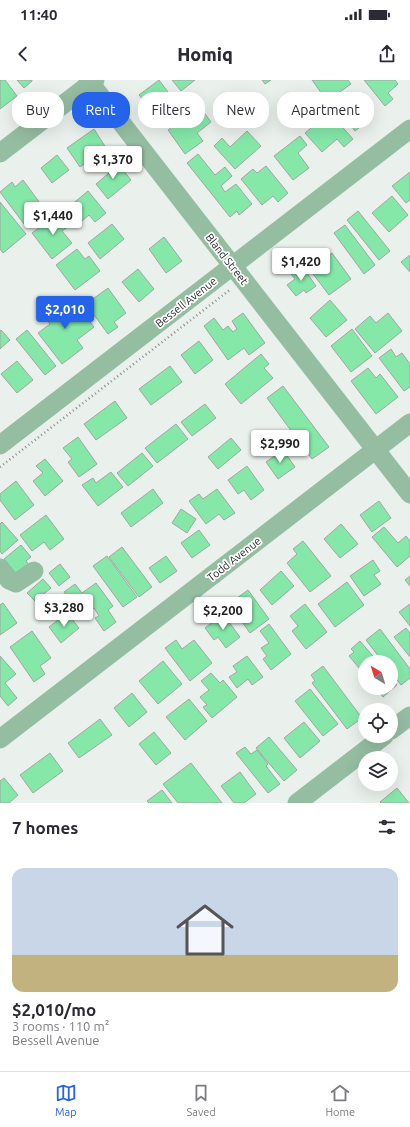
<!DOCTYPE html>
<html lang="en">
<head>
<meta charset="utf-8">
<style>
  body { margin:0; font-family:Ubuntu,sans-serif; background:#f2f2f3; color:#2b2b33; height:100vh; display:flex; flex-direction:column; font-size:15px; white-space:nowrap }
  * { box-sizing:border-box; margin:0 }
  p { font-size:13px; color:#7c7c81 }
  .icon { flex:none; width:22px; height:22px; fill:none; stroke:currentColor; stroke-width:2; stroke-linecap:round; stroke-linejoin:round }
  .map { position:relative; height:723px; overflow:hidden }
  .details { display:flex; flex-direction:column; background:#fff; flex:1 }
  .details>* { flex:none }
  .hud { position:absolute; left:12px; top:12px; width:386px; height:36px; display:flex; gap:8px }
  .needle { width:26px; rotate:322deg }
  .tools { position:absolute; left:358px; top:575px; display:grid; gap:8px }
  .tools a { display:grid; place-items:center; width:40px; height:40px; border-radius:50%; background:#fff; box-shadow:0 4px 16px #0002; font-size:20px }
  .price { position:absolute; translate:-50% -34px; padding:0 9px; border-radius:4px; background:#fff; color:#222; font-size:13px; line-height:26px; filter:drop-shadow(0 1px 2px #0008) }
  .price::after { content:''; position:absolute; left:50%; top:24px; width:12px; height:9px; margin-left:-6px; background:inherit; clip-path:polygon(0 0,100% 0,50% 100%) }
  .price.on { background:#2563eb; color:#fff }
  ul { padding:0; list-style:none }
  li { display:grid; align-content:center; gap:8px; height:212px; padding:0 12px }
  li span { display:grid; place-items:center; height:124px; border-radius:12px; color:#555 }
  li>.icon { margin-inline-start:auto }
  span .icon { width:72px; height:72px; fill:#fffc; stroke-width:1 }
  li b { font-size:17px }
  h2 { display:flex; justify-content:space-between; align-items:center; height:48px; padding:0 12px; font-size:17px }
  .chip { padding:0 14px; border-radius:16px; background:#fff; box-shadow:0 4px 16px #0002; font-size:14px; line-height:36px }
  .chip.on { background:#2563eb; color:#fff }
  .status { display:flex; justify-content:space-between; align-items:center; height:28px; padding:0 20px; background:#fff; direction:ltr }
  .status svg { height:11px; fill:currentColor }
  header { display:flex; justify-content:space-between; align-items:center; height:52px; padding:0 12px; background:#fff; font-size:18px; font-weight:800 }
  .menu { display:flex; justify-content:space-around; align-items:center; height:56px; border-top:1px solid #e1e1e2; background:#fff; font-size:11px; color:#7c7c81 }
  .menu a { display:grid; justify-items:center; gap:2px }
  .menu .on { color:#2563eb }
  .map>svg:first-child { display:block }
</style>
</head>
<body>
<div class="status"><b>11:40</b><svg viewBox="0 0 49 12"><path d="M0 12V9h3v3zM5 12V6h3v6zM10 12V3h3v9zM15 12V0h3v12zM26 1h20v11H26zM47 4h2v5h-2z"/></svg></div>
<header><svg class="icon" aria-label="back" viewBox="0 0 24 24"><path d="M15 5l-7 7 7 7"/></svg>Homiq<svg class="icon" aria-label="share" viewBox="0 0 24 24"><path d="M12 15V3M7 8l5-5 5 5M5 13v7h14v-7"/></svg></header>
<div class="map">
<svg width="410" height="723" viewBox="0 0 410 723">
  <rect width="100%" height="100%" fill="#eaf0ec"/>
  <!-- building -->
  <g fill="#85e8a9" stroke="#a0a6a2">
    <polygon points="0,0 5,0 17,16 0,29"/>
    <polygon points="17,0 32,0 32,1 24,8"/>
    <polygon points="159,0 174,20 155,35 139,15"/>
    <polygon points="172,0 195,0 181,11"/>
    <polygon points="262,0 271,0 265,4"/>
    <polygon points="312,0 348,0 351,4 327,21"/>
    <polygon points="364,0 395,0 398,4 388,13 393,19 385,26"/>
    <polygon points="358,21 372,38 355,51 341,33"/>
    <polygon points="200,27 211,42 197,53 203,61 185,74 168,50"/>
    <polygon points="324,37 332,45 337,41 353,59 344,67 337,59 322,72 305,53"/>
    <polygon points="94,49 106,68 80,87 67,68"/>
    <polygon points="247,51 261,66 235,89 214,66 222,58 230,67"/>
    <polygon points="300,56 307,65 298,73 309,88 293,100 274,76"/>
    <polygon points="198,74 215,95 225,87 232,96 221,106 225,112 236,104 252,124 239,135 237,131 230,137 187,83"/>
    <polygon points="57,75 69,90 52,103 41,88"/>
    <polygon points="115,80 131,100 108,119 96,104 109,93 105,88"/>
    <polygon points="266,86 288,113 278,122 273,116 262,125 241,99 253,89 257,93"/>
    <polygon points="410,92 410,120 406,123 392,106"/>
    <polygon points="23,100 40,123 32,129 37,135 24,144 0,112 12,102 15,107"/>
    <polygon points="88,111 106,133 95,142 89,135 76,146 64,131"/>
    <polygon points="392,116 408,135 389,152 372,133"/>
    <polygon points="0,122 26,154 3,173 0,169"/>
    <polygon points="358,131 390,171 379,180 347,140"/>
    <polygon points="59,133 69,146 62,151 72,163 52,179 32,153"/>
    <polygon points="112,144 124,159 100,179 88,163"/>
    <polygon points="345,145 375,185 364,194 334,153"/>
    <polygon points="164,157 182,181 166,193 149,169"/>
    <polygon points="77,169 85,179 89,176 100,191 75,210 56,185"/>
    <polygon points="318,171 324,179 332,173 351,199 329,215 304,182"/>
    <polygon points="410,175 410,192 401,182"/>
    <polygon points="302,186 316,206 306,213 304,210 296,216 287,205 295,199 291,194"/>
    <polygon points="138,189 154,209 139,222 122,202"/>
    <polygon points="108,208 126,233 114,242 118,247 108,254 86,224"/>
    <polygon points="70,216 94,247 77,260 83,268 62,284 38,253 50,244 44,236"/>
    <polygon points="330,220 347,240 326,257 310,238"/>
    <polygon points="243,233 265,263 249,275 244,268 228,280 204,246 214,238 223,250 228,246 233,252 237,249 232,241"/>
    <polygon points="388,233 402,251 375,273 355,249 370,236 376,243"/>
    <polygon points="352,249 372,276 351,292 331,266"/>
    <polygon points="1,250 10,260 0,269 0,251"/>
    <polygon points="27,250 56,286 45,295 16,259"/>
    <polygon points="199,261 213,280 195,294 181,275"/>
    <polygon points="391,269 396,277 402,273 410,284 410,307 404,311 379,278"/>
    <polygon points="261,274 269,284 264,288 273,298 241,324 225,304"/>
    <polygon points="17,281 33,300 17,313 1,294"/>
    <polygon points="170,286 182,302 151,325 139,309"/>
    <polygon points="368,288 376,298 380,294 398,317 376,334 351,301"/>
    <polygon points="283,306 329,367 312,379 267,318"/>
    <polygon points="115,321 127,338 96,360 84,344"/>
    <polygon points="205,324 216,338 192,356 181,342"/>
    <polygon points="176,344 188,359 157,383 145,368"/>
    <polygon points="78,357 97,384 79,397 68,382 72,379 63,368"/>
    <polygon points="231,358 241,370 218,389 208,377"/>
    <polygon points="283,370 295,387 278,399 266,382"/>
    <polygon points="142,373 153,386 128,406 117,393"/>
    <polygon points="45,379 63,401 45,416 33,401 43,393 36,386"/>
    <polygon points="247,386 264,410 251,420 244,410 238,414 228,400"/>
    <polygon points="111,392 123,407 98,426 82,405 93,398 96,403"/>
    <polygon points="16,401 34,425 15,440 0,420 0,414"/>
    <polygon points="153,409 163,423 131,447 121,433"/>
    <polygon points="217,409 235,433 224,440 219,434 206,444 189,421 199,414 203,419"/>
    <polygon points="379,421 391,438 372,452 360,435"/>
    <polygon points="181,429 196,439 187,453 172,443"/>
    <polygon points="46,435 64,459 50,470 44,462 32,471 20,455"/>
    <polygon points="2,442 18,460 2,474 0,471 0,444"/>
    <polygon points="341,444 358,464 340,478 324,459"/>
    <polygon points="384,447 398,463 406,456 410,461 410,476 397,487 372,457"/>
    <polygon points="199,450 210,465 192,478 181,463"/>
    <polygon points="303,461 331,496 310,512 287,483 297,474 293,469"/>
    <polygon points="21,465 31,477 26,481 31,487 19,497 4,479"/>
    <polygon points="122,467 152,507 139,517 109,477"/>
    <polygon points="107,476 137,517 123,527 93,486"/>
    <polygon points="166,476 177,491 160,503 149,488"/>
    <polygon points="373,480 380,491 374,495 381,504 364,516 350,496"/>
    <polygon points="60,484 70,497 59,506 49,493"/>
    <polygon points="281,491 294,506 272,525 260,510"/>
    <polygon points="410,496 410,506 405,500"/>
    <polygon points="43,499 51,508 35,521 27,513"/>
    <polygon points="347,502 364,525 335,547 318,524"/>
    <polygon points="96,503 113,526 108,530 116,542 104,551 95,538 99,536 94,528 82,537 64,512 75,504 82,513"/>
    <polygon points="248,510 269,539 250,553 229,524"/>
    <polygon points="3,523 17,543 0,555 0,525"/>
    <polygon points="305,524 327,552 306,569 292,551 298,546 290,536"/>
    <polygon points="410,524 410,546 399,532"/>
    <polygon points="67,533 79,548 61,563 49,547"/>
    <polygon points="223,534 240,557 226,568 218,557 214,560 205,548"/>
    <polygon points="269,544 291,574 271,590 263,579 267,576 261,568 269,563 260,551"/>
    <polygon points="406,548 410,553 410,577 394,557"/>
    <polygon points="380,549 410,589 410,598 401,605 391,592 391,582 383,582 366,560"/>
    <polygon points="32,551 51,578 40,586 45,594 34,602 10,567"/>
    <polygon points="176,560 182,569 194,560 212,583 190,601 165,568"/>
    <polygon points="360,561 378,582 365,582 365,595 349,576 354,572 351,569"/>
    <polygon points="0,576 16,594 5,603 17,618 8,626 0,616"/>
    <polygon points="247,576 263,597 252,605 248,599 237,608 229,597 237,592 233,586"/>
    <polygon points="163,581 182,604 158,624 139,601"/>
    <polygon points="323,586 362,638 347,649 312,603 315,601 311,595"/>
    <polygon points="211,593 220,603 223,600 237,617 212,638 203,627 207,625 200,617 209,610 201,601"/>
    <polygon points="391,598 397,605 383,617 375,608 391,608"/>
    <polygon points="310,609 338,644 323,656 295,621"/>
    <polygon points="132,613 147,632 129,647 114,628"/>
    <polygon points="189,619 207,641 185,660 166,637"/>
    <polygon points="100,639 112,655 79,678 68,663"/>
    <polygon points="304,642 320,661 300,678 284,658"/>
    <polygon points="154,652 171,673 156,685 139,664"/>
    <polygon points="269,657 297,690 284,701 256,668"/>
    <polygon points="245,667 251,674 257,670 268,684 266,686 280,704 268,713 236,673"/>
    <polygon points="50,673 63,691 33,713 20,695"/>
    <polygon points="191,683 222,723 178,723 163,704"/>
    <polygon points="240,692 256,714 244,723 234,723 221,706"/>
    <polygon points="4,698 18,715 9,723 0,723 0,701"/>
    <polygon points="397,708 409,723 381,723 380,722"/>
    <polygon points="162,710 172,723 149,723 147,721"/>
  </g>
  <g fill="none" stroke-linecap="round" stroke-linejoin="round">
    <!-- path -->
    <polyline stroke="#898d8a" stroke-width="2.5" stroke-dasharray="1 3" stroke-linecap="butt" points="0,387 231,209"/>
    <!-- minor -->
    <g stroke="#95bda2" stroke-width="19">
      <polyline points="88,0 410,414"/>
      <polyline points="0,73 95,0"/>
      <polyline points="0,365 410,49"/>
      <polyline points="0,488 9,500 16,503 34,491"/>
      <polyline points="391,650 410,636"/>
      <polyline points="0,659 410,343"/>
      <polyline points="297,723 384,656"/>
    </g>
  </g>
  <g text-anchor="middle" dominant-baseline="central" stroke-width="3.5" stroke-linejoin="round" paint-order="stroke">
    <!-- street labels -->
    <g font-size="11" fill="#282b29" stroke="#fff">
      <text transform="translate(227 179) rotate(52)">Bland Street</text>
      <text transform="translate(186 222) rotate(-38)">Bessell Avenue</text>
      <text transform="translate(234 479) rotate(-38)">Todd Avenue</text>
    </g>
  </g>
</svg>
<div class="tools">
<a><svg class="needle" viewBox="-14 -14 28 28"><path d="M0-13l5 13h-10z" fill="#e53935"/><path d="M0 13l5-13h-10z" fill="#7c7c81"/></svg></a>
<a><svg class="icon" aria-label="locate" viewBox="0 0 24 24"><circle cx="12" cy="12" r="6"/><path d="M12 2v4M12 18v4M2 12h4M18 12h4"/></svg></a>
<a><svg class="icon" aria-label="layers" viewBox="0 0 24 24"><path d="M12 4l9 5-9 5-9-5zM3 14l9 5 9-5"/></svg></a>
</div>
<b class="price" style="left:113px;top:100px">$1,370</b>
<b class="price" style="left:53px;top:156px">$1,440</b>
<b class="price" style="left:301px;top:202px">$1,420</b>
<b class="price on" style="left:65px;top:250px">$2,010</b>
<b class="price" style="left:280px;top:384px">$2,990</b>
<b class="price" style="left:64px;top:548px">$3,280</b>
<b class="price" style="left:223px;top:551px">$2,200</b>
<div class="hud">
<a class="chip">Buy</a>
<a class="chip on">Rent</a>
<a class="chip">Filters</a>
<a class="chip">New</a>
<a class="chip">Apartment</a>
</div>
</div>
<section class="details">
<h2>7 homes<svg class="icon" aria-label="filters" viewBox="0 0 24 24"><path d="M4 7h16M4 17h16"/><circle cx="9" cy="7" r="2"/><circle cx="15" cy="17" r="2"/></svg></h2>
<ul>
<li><span style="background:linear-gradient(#c9d6e8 70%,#c2b280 0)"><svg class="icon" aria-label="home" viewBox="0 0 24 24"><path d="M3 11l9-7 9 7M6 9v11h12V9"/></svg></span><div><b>$2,010/mo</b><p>3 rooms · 110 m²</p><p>Bessell Avenue</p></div></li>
</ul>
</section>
<nav class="menu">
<a class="on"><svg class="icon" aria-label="map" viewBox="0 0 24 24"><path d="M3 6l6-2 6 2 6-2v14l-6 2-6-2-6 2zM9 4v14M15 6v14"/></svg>Map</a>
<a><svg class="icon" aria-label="saved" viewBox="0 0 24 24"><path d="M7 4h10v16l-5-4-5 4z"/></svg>Saved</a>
<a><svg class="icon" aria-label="home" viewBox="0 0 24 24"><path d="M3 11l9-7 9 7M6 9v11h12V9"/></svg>Home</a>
</nav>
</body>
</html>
